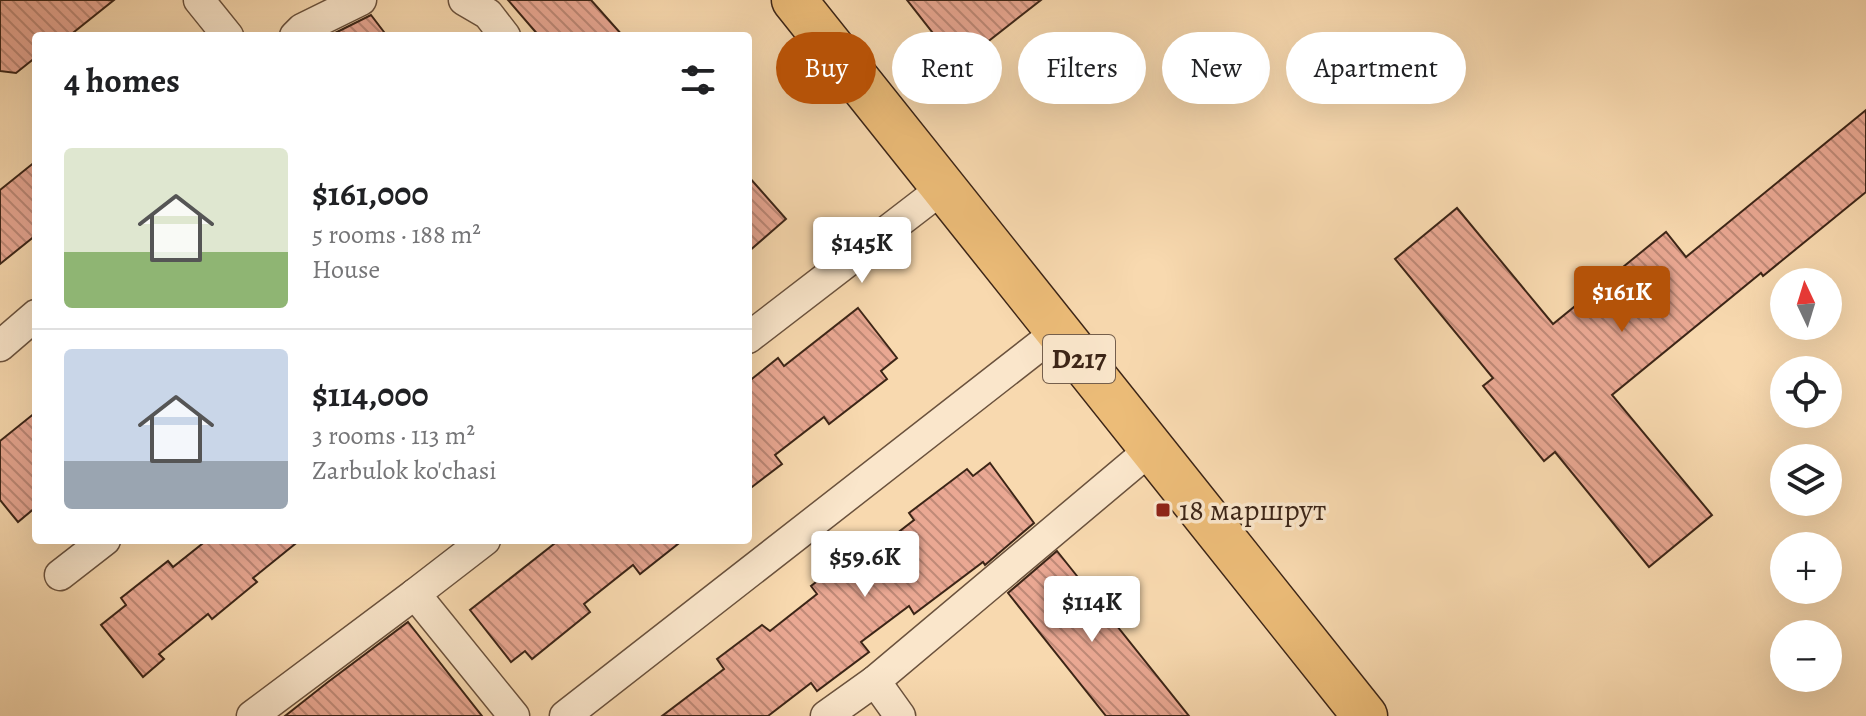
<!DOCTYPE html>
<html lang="en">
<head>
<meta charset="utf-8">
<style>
  body { margin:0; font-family:Alegreya,serif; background:#f2f2f2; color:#202124; height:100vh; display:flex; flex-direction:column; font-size:30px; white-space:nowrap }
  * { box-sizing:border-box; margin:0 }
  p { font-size:26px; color:#757577 }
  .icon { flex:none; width:44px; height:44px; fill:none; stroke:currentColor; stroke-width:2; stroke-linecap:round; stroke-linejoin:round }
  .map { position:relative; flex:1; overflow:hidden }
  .drawer { position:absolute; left:32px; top:32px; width:720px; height:512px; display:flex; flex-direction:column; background:#fff; border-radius:8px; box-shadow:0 8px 32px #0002 }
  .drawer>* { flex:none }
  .banner { position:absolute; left:776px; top:32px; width:760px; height:72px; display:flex; gap:16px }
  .needle { width:52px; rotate:356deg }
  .controls { position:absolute; left:1770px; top:268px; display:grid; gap:16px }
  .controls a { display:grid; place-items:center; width:72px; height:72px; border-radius:50%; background:#fff; box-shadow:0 8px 32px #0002; font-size:40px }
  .price { position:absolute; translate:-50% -68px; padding:0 18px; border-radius:8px; background:#fff; color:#222; font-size:26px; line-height:52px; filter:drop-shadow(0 2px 4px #0008) }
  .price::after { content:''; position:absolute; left:50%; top:48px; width:24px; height:18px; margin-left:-12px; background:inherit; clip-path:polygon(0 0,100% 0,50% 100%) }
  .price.active { background:#b45309; color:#fff }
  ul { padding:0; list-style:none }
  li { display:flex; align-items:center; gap:24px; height:200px; padding:0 32px }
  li+li { border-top:2px solid #e0e0e0 }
  li span { display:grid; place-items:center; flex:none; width:224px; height:160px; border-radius:8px; color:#555 }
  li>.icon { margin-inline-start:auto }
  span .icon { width:96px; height:96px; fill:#fffc; stroke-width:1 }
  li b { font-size:34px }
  h2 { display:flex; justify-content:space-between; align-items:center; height:96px; padding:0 32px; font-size:34px }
  .tag { padding:0 28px; border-radius:36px; background:#fff; box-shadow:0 8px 32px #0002; font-size:28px; line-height:72px }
  .tag.active { background:#b45309; color:#fff }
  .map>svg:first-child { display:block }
</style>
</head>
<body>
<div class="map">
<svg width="1866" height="716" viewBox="0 0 1866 716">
  <defs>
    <pattern id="building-back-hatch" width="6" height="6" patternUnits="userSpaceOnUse" patternTransform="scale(2)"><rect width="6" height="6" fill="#eaa893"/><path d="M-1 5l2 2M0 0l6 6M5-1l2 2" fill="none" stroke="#bf8977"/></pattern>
  </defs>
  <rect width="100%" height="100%" fill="#f8d9af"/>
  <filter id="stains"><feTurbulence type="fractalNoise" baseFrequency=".0025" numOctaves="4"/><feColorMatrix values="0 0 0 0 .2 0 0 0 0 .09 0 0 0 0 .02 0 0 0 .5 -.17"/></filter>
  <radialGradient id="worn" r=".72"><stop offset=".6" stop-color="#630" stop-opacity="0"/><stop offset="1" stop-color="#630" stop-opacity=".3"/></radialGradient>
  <!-- building -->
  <g fill="url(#building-back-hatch)" stroke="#3c2517" stroke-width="2">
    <polygon points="0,0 114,0 69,36 36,36 36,57 16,73 0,71"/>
    <polygon points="508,0 591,0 623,36 539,36"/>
    <polygon points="907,0 1041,0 958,65"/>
    <polygon points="371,15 387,36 329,36"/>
    <polygon points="1866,110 1866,192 1763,276 1761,273 1612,395 1712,515 1649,567 1555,452 1544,461 1483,386 1493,378 1395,259 1457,208 1553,324 1666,232 1686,257"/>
    <polygon points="36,161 36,235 0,264 0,190"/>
    <polygon points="748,176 786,219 748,252"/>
    <polygon points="858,308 897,358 881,371 887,379 829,424 824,417 775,455 782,464 748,490 748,382 778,358 784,366"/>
    <polygon points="36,412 36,507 18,522 0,500 0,441"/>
    <polygon points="990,463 1034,523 985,565 983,562 914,614 909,606 861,642 869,652 817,691 811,683 768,716 662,716 724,669 717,659 762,625 770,631 817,594 811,586 859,549 865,558 914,520 909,513 967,469 973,476"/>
    <polygon points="207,540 300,540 253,578 257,582 212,619 208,614 159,654 164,659 143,677 101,625 126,605 121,598 168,561 173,567"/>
    <polygon points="559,540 683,540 640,574 633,565 584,604 590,612 532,659 525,651 511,662 470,610"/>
    <polygon points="1057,551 1189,716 1106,716 1008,593"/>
    <polygon points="408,622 482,716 285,716 328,682"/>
  </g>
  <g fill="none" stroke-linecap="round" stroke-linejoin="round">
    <!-- minor casing -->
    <g stroke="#6b523d" stroke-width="33">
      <g id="minor">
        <polyline points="199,0 228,36"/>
        <polyline points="464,0 488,14 505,36"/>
        <polyline points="295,36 302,29 361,0"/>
        <polyline points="748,338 943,188"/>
        <polyline points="0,346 36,315"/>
        <polyline points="485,540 415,594 514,716"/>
        <polyline points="60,575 105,540"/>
        <polyline points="875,681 1151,449"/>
        <polyline points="252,716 415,594"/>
        <polyline points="565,716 1057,332"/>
        <polyline points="826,716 875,681 900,716"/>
      </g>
    </g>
    <!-- primary casing -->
    <g stroke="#3c2517" stroke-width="47">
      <polyline id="primary" points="794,0 1365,716"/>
    </g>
    <!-- minor -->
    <use href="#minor" stroke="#fae6cb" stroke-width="30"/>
    <!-- primary -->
    <use href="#primary" stroke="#ecbc78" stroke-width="44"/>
  </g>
  <!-- markers -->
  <rect fill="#8f2418" stroke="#fae6cb" stroke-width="3" x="1155" y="502" width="16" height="16" rx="4"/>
  <g text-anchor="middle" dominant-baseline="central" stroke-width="7" stroke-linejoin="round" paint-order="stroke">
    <!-- shield labels -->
    <rect fill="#fae6cb" stroke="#755f4d" stroke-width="2" x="1043" y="335" width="72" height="48" rx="6"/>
    <g font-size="28" font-weight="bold" fill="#3c2517">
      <text x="1079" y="359">D217</text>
    </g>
    <!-- poi labels -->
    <g font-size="30" fill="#3c2517" stroke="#fae6cb" text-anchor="start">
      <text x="1179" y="510">18 маршрут</text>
    </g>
  </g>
  <rect width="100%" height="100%" filter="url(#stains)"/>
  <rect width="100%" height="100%" fill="url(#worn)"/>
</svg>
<div class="controls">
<a><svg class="needle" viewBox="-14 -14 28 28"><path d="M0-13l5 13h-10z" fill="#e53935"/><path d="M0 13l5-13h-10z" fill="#757577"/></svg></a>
<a><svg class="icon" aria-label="locate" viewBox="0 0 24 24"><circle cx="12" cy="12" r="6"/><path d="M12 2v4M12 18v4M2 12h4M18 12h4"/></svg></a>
<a><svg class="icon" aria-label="layers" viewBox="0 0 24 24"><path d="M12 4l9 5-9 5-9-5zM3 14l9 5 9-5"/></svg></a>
<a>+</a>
<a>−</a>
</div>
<b class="price" style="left:862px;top:285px">$145K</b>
<b class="price active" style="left:1622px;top:334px">$161K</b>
<b class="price" style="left:865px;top:599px">$59.6K</b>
<b class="price" style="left:1092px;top:644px">$114K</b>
<div class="banner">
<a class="tag active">Buy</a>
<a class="tag">Rent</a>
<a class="tag">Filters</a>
<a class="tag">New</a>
<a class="tag">Apartment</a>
</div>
<section class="drawer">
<h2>4 homes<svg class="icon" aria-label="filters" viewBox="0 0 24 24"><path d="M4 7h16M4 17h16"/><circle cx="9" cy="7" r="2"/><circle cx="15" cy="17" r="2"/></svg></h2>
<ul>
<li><span style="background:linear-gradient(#dfe7d0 65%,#8fb573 0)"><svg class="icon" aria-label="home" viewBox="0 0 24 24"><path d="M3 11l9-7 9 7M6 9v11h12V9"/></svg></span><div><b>$161,000</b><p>5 rooms · 188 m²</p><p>House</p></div></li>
<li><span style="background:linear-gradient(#c9d6e8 70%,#9aa5b1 0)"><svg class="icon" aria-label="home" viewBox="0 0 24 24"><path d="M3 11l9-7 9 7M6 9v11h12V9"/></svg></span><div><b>$114,000</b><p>3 rooms · 113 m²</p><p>Zarbulok ko'chasi</p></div></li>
</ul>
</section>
</div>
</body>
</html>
